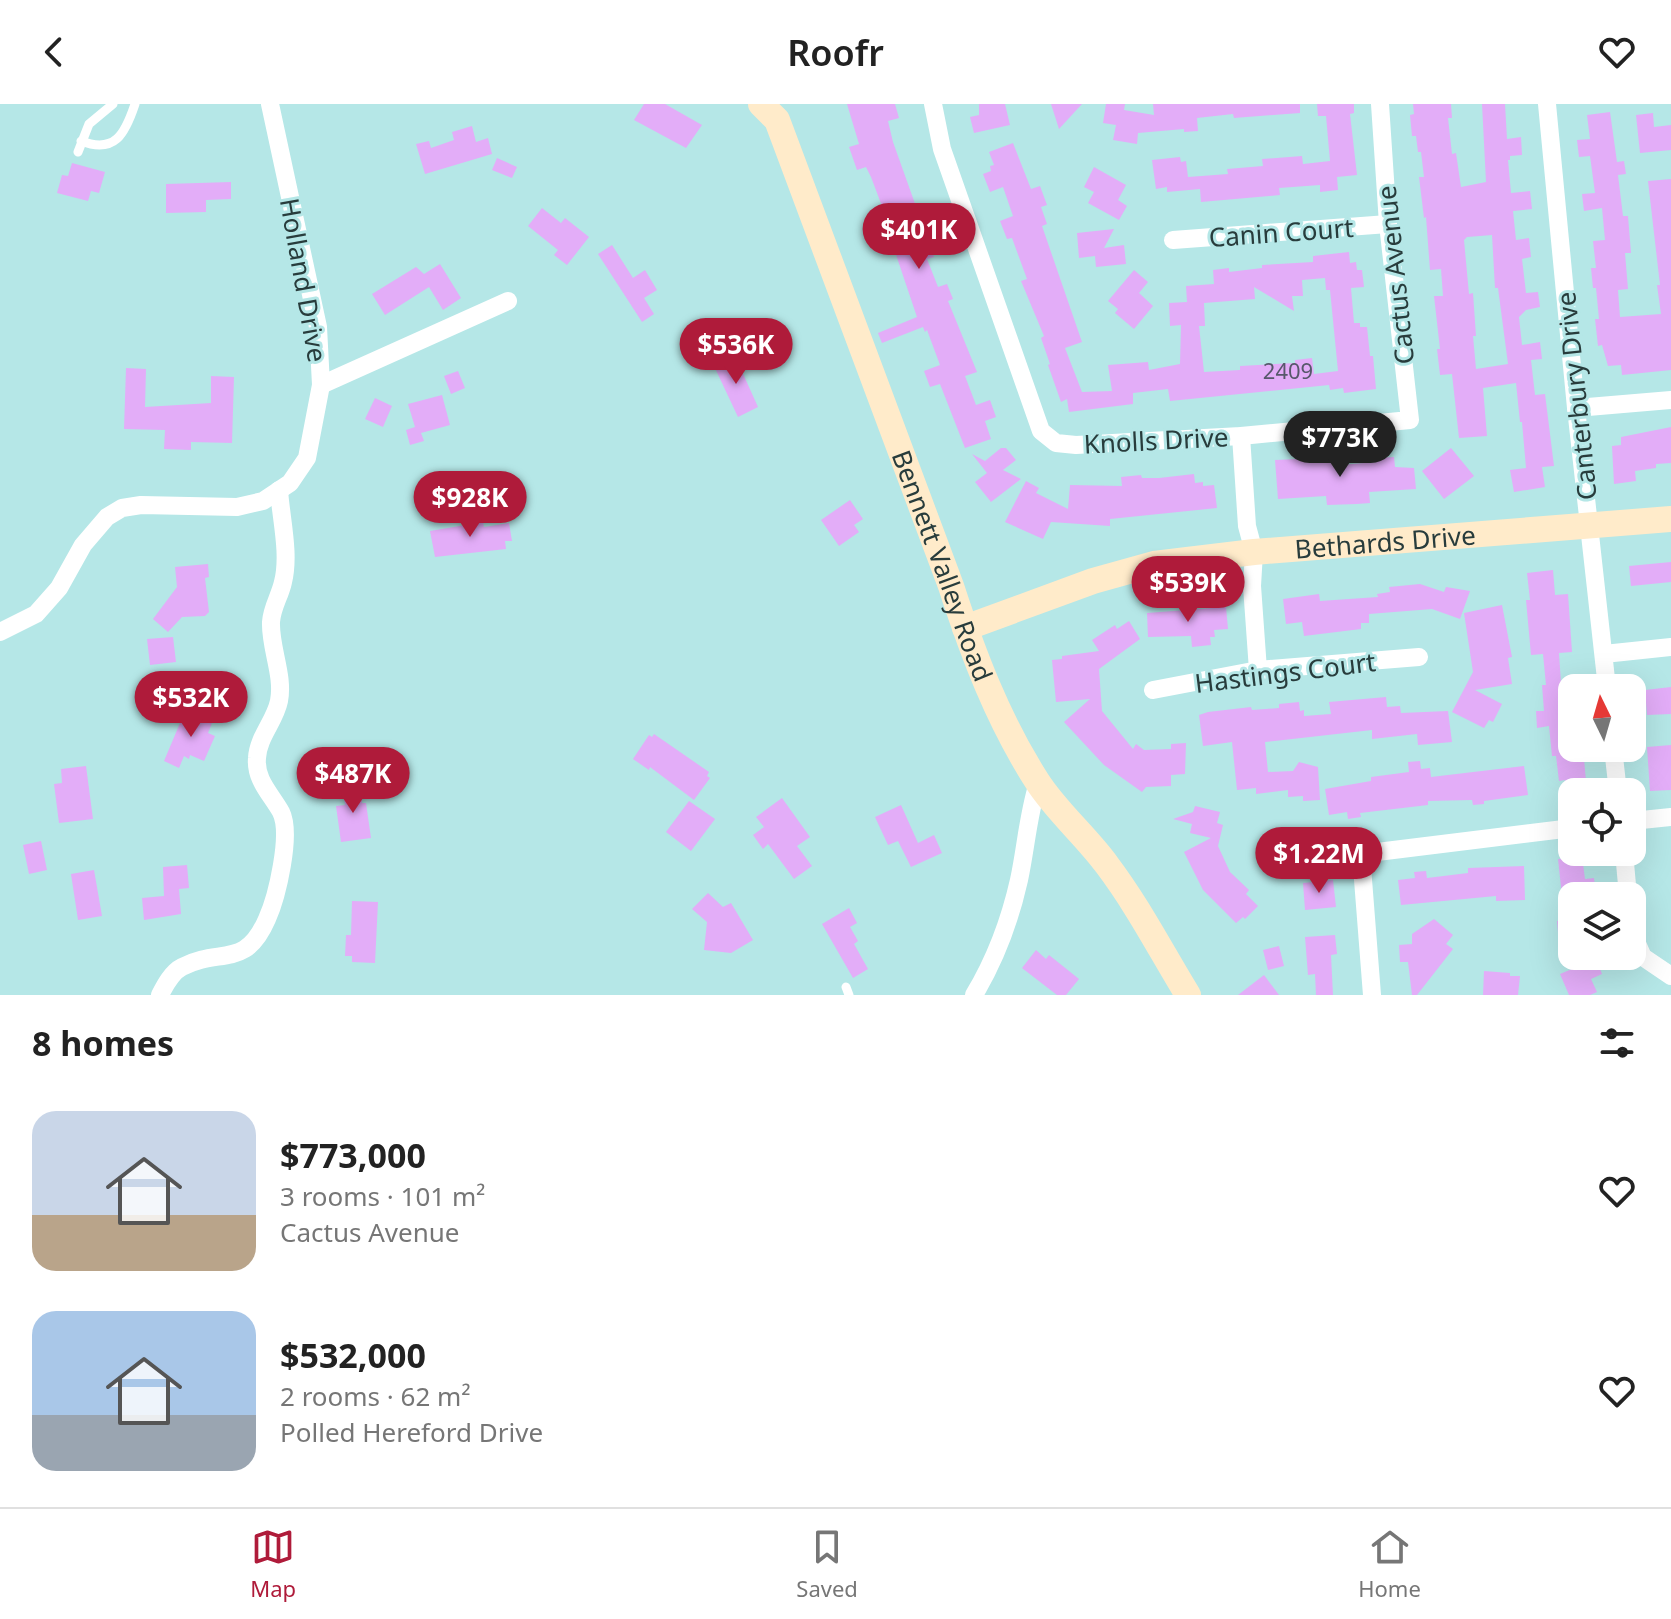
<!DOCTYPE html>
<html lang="en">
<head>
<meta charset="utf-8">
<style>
  body { margin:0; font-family:"Noto Sans",sans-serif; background:#f2f2f2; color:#222; height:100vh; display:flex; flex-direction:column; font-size:30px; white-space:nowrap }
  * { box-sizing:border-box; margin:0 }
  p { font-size:26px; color:#767676 }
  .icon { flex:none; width:44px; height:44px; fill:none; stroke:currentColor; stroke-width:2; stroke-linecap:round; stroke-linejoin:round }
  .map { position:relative; height:891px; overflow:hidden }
  .drawer { display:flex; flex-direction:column; background:#fff; flex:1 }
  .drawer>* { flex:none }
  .needle { width:52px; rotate:355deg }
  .controls { position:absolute; left:1558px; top:570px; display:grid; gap:16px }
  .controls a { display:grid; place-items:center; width:88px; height:88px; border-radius:16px; background:#fff; box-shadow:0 8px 32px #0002; font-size:40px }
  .price { position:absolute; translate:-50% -68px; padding:0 18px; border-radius:28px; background:#af1b3a; color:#fff; font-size:26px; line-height:52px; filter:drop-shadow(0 2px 4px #0008) }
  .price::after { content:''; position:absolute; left:50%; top:48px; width:24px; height:18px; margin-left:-12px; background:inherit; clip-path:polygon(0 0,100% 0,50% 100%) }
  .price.current { background:#222; color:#fff }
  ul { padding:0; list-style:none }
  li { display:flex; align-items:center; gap:24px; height:200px; padding:0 32px }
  li span { display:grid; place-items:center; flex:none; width:224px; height:160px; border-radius:24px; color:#555 }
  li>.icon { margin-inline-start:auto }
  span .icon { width:96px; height:96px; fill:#fffc; stroke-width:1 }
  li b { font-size:34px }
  h2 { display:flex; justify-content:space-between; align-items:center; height:96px; padding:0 32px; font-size:34px }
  header { display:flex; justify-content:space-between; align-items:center; height:104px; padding:0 32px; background:#fff; font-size:36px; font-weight:600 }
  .menu { display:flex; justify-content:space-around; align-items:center; height:112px; border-top:2px solid #e0e0e0; background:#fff; font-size:22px; color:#767676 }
  .menu a { display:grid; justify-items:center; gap:4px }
  .menu .current { color:#af1b3a }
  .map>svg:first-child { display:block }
</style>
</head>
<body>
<header><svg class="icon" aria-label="back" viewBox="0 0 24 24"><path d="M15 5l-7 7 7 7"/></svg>Roofr<svg class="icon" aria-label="heart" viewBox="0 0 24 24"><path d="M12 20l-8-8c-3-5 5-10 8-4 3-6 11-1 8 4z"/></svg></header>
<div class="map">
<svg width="1671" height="891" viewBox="0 0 1671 891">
  <rect width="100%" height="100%" fill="#b5e7e7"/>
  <!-- building -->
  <g fill="#e3adf8" fill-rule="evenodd">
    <polygon points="644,0 665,0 702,21 686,44 634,16"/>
    <polygon points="847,0 895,0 899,14 888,17 893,38 934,153 927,155 938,183 947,180 953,195 948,197 977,268 965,272 976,301 990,296 996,313 985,317 991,335 965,344 940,280 930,283 924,267 940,261 927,226 925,228 923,223 882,239 878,229 917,213 888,127 891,126 871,73 866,63 857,66 849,43 859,40"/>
    <polygon points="979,0 1005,0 1010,21 974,29 970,13 979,11"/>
    <polygon points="1051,0 1082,0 1059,25"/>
    <polygon points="1106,0 1125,0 1124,6 1154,11 1153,0 1300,0 1300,9 1234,14 1233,10 1197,14 1198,27 1184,28 1184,25 1138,29 1137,40 1113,36 1116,21 1103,19"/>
    <polygon points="1317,0 1354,0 1354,9 1350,10 1357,71 1337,73 1338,86 1320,88 1320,81 1279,84 1280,91 1201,98 1200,85 1167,88 1167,83 1156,85 1152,56 1180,53 1181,58 1186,57 1188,73 1228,70 1227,65 1263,62 1262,55 1302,52 1303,60 1330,57 1326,12 1318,12"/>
    <path d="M1413,0h38l1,14h-4l4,36 4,-1 5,34 25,-5 -4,-78h23l2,35 14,-2 1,18 -12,1v4h-2l3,33 19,-2 2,18 -19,2 3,29 13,-2 2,19 -9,2 4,34 12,-1 2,15 -14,3 -7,7 3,28 18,-3 2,17 -11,1 4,35 10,-1 9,72 -12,1 3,20 -31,5 -4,-22 16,-2 -4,-46h-2l-4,-39 -33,5 4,48 -28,2 -7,-64 -12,1 -3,-26h3l-6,-53h9l-2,-27 -11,1 -4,-53 -2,1 -5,-41h5l-3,-25h-3l-2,-16h-4l-2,-21 4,-1zM1492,131l3,53h3l10,76 -32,5 -3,-33h3l-3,-43 -4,1 -5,-54 3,-3z"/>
    <polygon points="1610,8 1617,58 1624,57 1626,70 1618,71 1623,112 1628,112 1631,149 1625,149 1628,185 1618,186 1620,213 1661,210 1657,181 1660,181 1648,77 1671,75 1671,266 1622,271 1621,261 1608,262 1602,241 1598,242 1595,215 1599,215 1596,184 1593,184 1591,164 1596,164 1593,137 1605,136 1602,104 1584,107 1582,90 1595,89 1590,52 1579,53 1577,36 1590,35 1587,11"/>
    <polygon points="1653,9 1654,23 1671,21 1671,46 1640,49 1636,11"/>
    <polygon points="472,22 476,38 488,34 492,50 425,70 416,40 429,37 431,44 454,36 452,28"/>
    <path d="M1013,39l18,46 9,-3 7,19 -6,2 6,17 -5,2 40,116 -17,6 17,44 30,-1 -4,-26 40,-3 1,8 31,-6 1,-39 -11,1 -1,-23 18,-1 -1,-16 28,-2 -1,-14 16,-2v4l33,-4v-3l51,-3v-6l36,-4 1,11 6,-1 1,8h5l2,17 -13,1 3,35h6v4h7l3,29h3l3,33 -32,4 -1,-5 -13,2 -1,-5 -159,16 -2,-12 -35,4v11l-64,8 -2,-13 -6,3 -13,-37 2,-1 -9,-26 3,-2 -23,-55 6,-2 -15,-41 -5,1 -7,-18 13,-5 -10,-29 -13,5 -7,-18 8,-3 -1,-5 4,-1 -5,-13zM1325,174l1,12h4l8,81 -24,3 -2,-16 -17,2v3l-55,3v4l-36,2 -5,-46h6l-1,-23 51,-4 -1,-12 40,24 -2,-15h11l-1,-16z"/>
    <polygon points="497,54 517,63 512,74 492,66"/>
    <polygon points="72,59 105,68 99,89 91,87 88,97 57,89 62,71 68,72"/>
    <polygon points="1094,63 1126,81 1118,96 1127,102 1119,116 1088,99 1094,88 1084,83"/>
    <polygon points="231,78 231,95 206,96 206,108 166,109 166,80"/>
    <polygon points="542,104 561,119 565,114 589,133 567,161 554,151 558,146 528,122"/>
    <polygon points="1114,125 1104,144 1124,141 1126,160 1096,163 1095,152 1079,154 1077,129"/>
    <polygon points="612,141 633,174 645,166 657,186 644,194 654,210 642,218 598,150"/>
    <polygon points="440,160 461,194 443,206 429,183 385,211 372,190 416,163 424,170"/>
    <polygon points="1134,166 1148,178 1139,189 1153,202 1134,225 1115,209 1118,205 1108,197"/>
    <polygon points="735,252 758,303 738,313 714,262"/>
    <polygon points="126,264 146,265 145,303 211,299 211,272 234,273 232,339 191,338 191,346 164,345 165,326 124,325"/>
    <polygon points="458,267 465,284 451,290 444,272"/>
    <polygon points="442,291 450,321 421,329 424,337 410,341 406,326 415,323 408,300"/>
    <polygon points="375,294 392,302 383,323 365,315"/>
    <polygon points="1671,323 1671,359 1656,360 1656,364 1635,367 1636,377 1614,380 1612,342 1621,341 1621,333"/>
    <polygon points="1001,344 1006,344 1016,356 1003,366 1021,375 991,398 975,378 987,369 972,350 985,357"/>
    <polygon points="1451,344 1474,372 1444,395 1422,367"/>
    <polygon points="1340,353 1340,361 1376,358 1376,354 1394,353 1395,363 1414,364 1416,385 1369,388 1370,399 1357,400 1327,401 1326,392 1278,395 1275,356"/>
    <polygon points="1194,370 1195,379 1203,378 1203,382 1214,381 1217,404 1110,415 1110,422 1051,418 1043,435 1005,418 1026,377 1039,384 1036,389 1068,405 1070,381 1122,382 1121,373 1141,371 1142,374 1159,374"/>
    <polygon points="850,396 863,415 854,421 859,428 839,442 821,416"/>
    <polygon points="483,418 484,423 509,419 512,437 505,437 506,445 435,453 430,427"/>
    <polygon points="1671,458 1671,478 1631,482 1629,462"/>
    <polygon points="208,460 209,473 205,474 209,508 205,512 182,513 168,528 153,515 177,483 175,463"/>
    <polygon points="1553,466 1555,491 1568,490 1572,548 1559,549 1561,579 1565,579 1567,601 1572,601 1572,644 1583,644 1587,688 1566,688 1565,676 1559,677 1556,652 1552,652 1549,622 1537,624 1536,607 1544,607 1542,581 1546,581 1543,550 1531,551 1526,496 1530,496 1527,469"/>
    <polygon points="1420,480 1444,488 1446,483 1470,487 1460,515 1432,505 1369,510 1369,519 1361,519 1361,525 1304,532 1302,518 1286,520 1283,495 1319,490 1320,497 1378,493 1377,490 1390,488 1389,483"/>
    <polygon points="1502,501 1512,553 1508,554 1512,580 1475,586 1502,600 1493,618 1489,616 1484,624 1452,608 1473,568 1464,509"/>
    <polygon points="1226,503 1228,525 1214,526 1215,533 1210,533 1211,541 1192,543 1191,532 1148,533 1147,509"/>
    <polygon points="1129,517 1140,535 1099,565 1102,607 1133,645 1136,640 1144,646 1171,645 1171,640 1186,639 1185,670 1171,671 1171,682 1146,683 1142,688 1104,661 1064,618 1090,595 1056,598 1052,556 1062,555 1062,552 1099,547 1092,536 1115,521 1117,525"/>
    <polygon points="173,533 176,558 150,561 147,535"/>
    <polygon points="1671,583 1671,610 1647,611 1645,586"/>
    <polygon points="1386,593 1387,603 1400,602 1401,609 1448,607 1452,638 1418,641 1417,630 1372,635 1372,626 1265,638 1268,668 1293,667 1299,658 1318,663 1320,696 1303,697 1303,692 1288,693 1288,686 1256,690 1256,684 1237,686 1232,638 1203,642 1199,611 1208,608 1251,603 1252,606 1279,604 1279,600 1299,598 1300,607 1304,606 1304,612 1331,610 1329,598"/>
    <polygon points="195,604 209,615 212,619 208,629 215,632 204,657 190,651 189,655 184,652 179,664 164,657 183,612 186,613 189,606"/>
    <polygon points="654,630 709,668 707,672 710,674 694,696 650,663 649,666 633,655 649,631 652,633"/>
    <polygon points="1671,641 1671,686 1650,687 1647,643"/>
    <polygon points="1420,657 1421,665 1430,664 1431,673 1524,662 1528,691 1484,697 1484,700 1473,701 1472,696 1428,697 1428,701 1360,709 1361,713 1348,715 1347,708 1329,711 1325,685 1371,677 1371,673 1409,668 1408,658"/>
    <polygon points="86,662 93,715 59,719 54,680 62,679 61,665"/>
    <polygon points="360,679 362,699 366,699 371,734 341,738 336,702 345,701 342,681"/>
    <polygon points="782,694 810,733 797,742 812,762 794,775 768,740 763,745 753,731 764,723 756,713"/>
    <polygon points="689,697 715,715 691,747 666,728"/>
    <polygon points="901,701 918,739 934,731 942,749 911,763 898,737 888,741 875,713"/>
    <polygon points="1195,702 1220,708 1217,719 1223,721 1218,742 1230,768 1249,786 1246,790 1258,802 1245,815 1243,813 1236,819 1203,786 1184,748 1211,734 1190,729 1192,720 1173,715 1193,708"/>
    <polygon points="41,737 47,766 29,770 23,741"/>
    <polygon points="1582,752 1585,775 1594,774 1596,792 1562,792 1558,755"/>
    <polygon points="187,761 189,784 179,785 181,810 144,816 142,794 164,792 163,763"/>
    <polygon points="1524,762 1525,796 1496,797 1496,792 1401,801 1398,776 1415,774 1414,768 1426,767 1427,774 1468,769 1468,764"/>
    <polygon points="94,766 102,812 78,816 71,770"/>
    <polygon points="1333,776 1336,803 1305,806 1303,779"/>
    <polygon points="708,789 723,803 731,799 753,836 731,849 704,846 707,818 692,805"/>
    <polygon points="352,797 378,798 375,859 352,858 352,852 345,852 346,831 351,831"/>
    <polygon points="849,804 857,819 850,823 858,837 854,840 868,865 853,874 822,820"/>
    <polygon points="1434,815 1453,831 1446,840 1453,845 1417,891 1412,891 1408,858 1400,858 1399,841 1412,840 1412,830"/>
    <polygon points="1572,815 1572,839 1559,840 1557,817"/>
    <polygon points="1335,831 1337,850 1331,851 1333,891 1316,891 1315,870 1308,871 1305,833"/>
    <polygon points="1279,842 1284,862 1268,866 1263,846"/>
    <polygon points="1036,846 1046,855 1049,851 1079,875 1066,891 1057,891 1022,864"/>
    <polygon points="1596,855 1602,870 1591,875 1597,888 1590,891 1569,891 1560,870"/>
    <polygon points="1484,867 1510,869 1510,872 1520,872 1518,891 1483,891"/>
    <polygon points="1264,871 1279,891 1238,891"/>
  </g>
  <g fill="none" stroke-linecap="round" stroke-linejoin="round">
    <!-- lane -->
    <g stroke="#fff" stroke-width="9">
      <path d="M81,37c34,13 44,-7 54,-37"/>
      <polyline points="78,48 89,20 113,0"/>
      <polyline points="846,883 849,891"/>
    </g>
    <!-- street -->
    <g stroke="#fff" stroke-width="18">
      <polyline points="933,0 942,45 1041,327 1056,339 1076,341 1241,332 1410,316 1388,120 1380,0"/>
      <polyline points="1547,0 1576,304 1607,584"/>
      <polyline points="1173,136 1388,120"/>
      <polyline points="321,281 508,197"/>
      <polyline points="1576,304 1671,296"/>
      <polyline points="1241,332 1247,422 1254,448 1252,482 1258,566"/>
      <polyline points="0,528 36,510 59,484 83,441 107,413 122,404 141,401 237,403 263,397 290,379 307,354 321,281 318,223 270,0"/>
      <polyline points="1604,550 1671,543"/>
      <polyline points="1153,586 1258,566 1419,553"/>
      <polyline points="1613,644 1618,688"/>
      <polyline points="1632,717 1671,713"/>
      <polyline points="1269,742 1361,750 1572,724"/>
      <polyline points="1624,748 1628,792"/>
      <polyline points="1361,750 1372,891"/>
      <polyline points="1632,828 1643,853 1671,872"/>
      <path d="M160,891c5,-10 12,-23 22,-28 38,-20 63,3 85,-48 10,-22 25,-85 14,-107 -10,-18 -26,-32 -24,-54 1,-21 18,-37 22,-57 5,-26 -9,-53 -8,-79 1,-15 9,-26 12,-40 7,-28 -2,-63 -4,-92"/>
      <path d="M974,891c21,-35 36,-75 45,-115 7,-33 9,-65 19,-97"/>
    </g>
    <!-- secondary -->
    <g stroke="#ffebca" stroke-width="26">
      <path id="s1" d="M761,0l16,16 174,466c22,68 47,134 86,195 19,30 49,55 70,84 31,41 54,86 81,130"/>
      <path id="s2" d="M965,524l128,-47 61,-17 100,-12 417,-33"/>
    </g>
  </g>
  <g text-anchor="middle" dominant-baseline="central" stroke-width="6" stroke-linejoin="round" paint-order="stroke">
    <!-- number labels -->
    <g font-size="22" fill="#57586b">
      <text x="1288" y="266">2409</text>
    </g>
    <!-- street labels -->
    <g font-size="26" fill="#283c3c" stroke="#b5e7e7">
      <text transform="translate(1281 128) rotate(-4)">Canin Court</text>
      <text transform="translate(1395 171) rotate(-96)">Cactus Avenue</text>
      <text transform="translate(304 176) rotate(80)">Holland Drive</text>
      <text transform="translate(1576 292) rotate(-96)">Canterbury Drive</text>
      <text transform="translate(1156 336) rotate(-3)">Knolls Drive</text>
      <text stroke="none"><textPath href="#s2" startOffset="432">Bethards Drive</textPath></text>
      <text stroke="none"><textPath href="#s1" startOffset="498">Bennett Valley Road</textPath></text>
      <text transform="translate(1285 568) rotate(-7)">Hastings Court</text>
    </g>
  </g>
</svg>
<div class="controls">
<a><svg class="needle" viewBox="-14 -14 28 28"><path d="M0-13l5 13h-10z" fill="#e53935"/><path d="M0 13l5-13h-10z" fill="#767676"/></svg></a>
<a><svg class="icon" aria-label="locate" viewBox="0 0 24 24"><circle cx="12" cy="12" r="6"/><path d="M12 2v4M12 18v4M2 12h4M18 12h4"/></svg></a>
<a><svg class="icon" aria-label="layers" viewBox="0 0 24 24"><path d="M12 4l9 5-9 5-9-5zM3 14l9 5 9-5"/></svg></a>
</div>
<b class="price" style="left:919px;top:167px">$401K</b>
<b class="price" style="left:736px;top:282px">$536K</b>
<b class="price current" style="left:1340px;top:375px">$773K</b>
<b class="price" style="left:470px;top:435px">$928K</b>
<b class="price" style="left:1188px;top:520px">$539K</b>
<b class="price" style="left:191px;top:635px">$532K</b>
<b class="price" style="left:353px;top:711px">$487K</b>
<b class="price" style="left:1319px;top:791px">$1.22M</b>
</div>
<section class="drawer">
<h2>8 homes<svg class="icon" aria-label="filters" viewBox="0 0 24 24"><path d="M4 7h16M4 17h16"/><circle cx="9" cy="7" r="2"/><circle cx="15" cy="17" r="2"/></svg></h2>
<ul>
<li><span style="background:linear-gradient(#c9d6e8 65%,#b9a48a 0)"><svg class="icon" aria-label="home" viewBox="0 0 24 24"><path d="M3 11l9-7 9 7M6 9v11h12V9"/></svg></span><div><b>$773,000</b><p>3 rooms · 101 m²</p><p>Cactus Avenue</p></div><svg class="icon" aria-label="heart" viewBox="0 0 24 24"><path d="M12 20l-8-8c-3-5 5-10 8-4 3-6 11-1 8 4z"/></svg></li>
<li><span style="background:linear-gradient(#a9c7e8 65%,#9aa5b1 0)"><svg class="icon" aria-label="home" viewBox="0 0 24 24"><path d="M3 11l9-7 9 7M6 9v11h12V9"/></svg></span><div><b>$532,000</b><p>2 rooms · 62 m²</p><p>Polled Hereford Drive</p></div><svg class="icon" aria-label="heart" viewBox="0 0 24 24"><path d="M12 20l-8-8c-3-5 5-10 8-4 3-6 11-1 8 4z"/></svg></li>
</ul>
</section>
<nav class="menu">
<a class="current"><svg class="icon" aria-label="map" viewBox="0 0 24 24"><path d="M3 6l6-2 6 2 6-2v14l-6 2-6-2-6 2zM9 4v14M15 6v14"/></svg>Map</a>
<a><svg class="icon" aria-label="saved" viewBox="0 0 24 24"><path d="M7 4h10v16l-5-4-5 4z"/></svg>Saved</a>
<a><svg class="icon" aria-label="home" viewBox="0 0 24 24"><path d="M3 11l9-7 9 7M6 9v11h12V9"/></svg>Home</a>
</nav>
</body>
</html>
